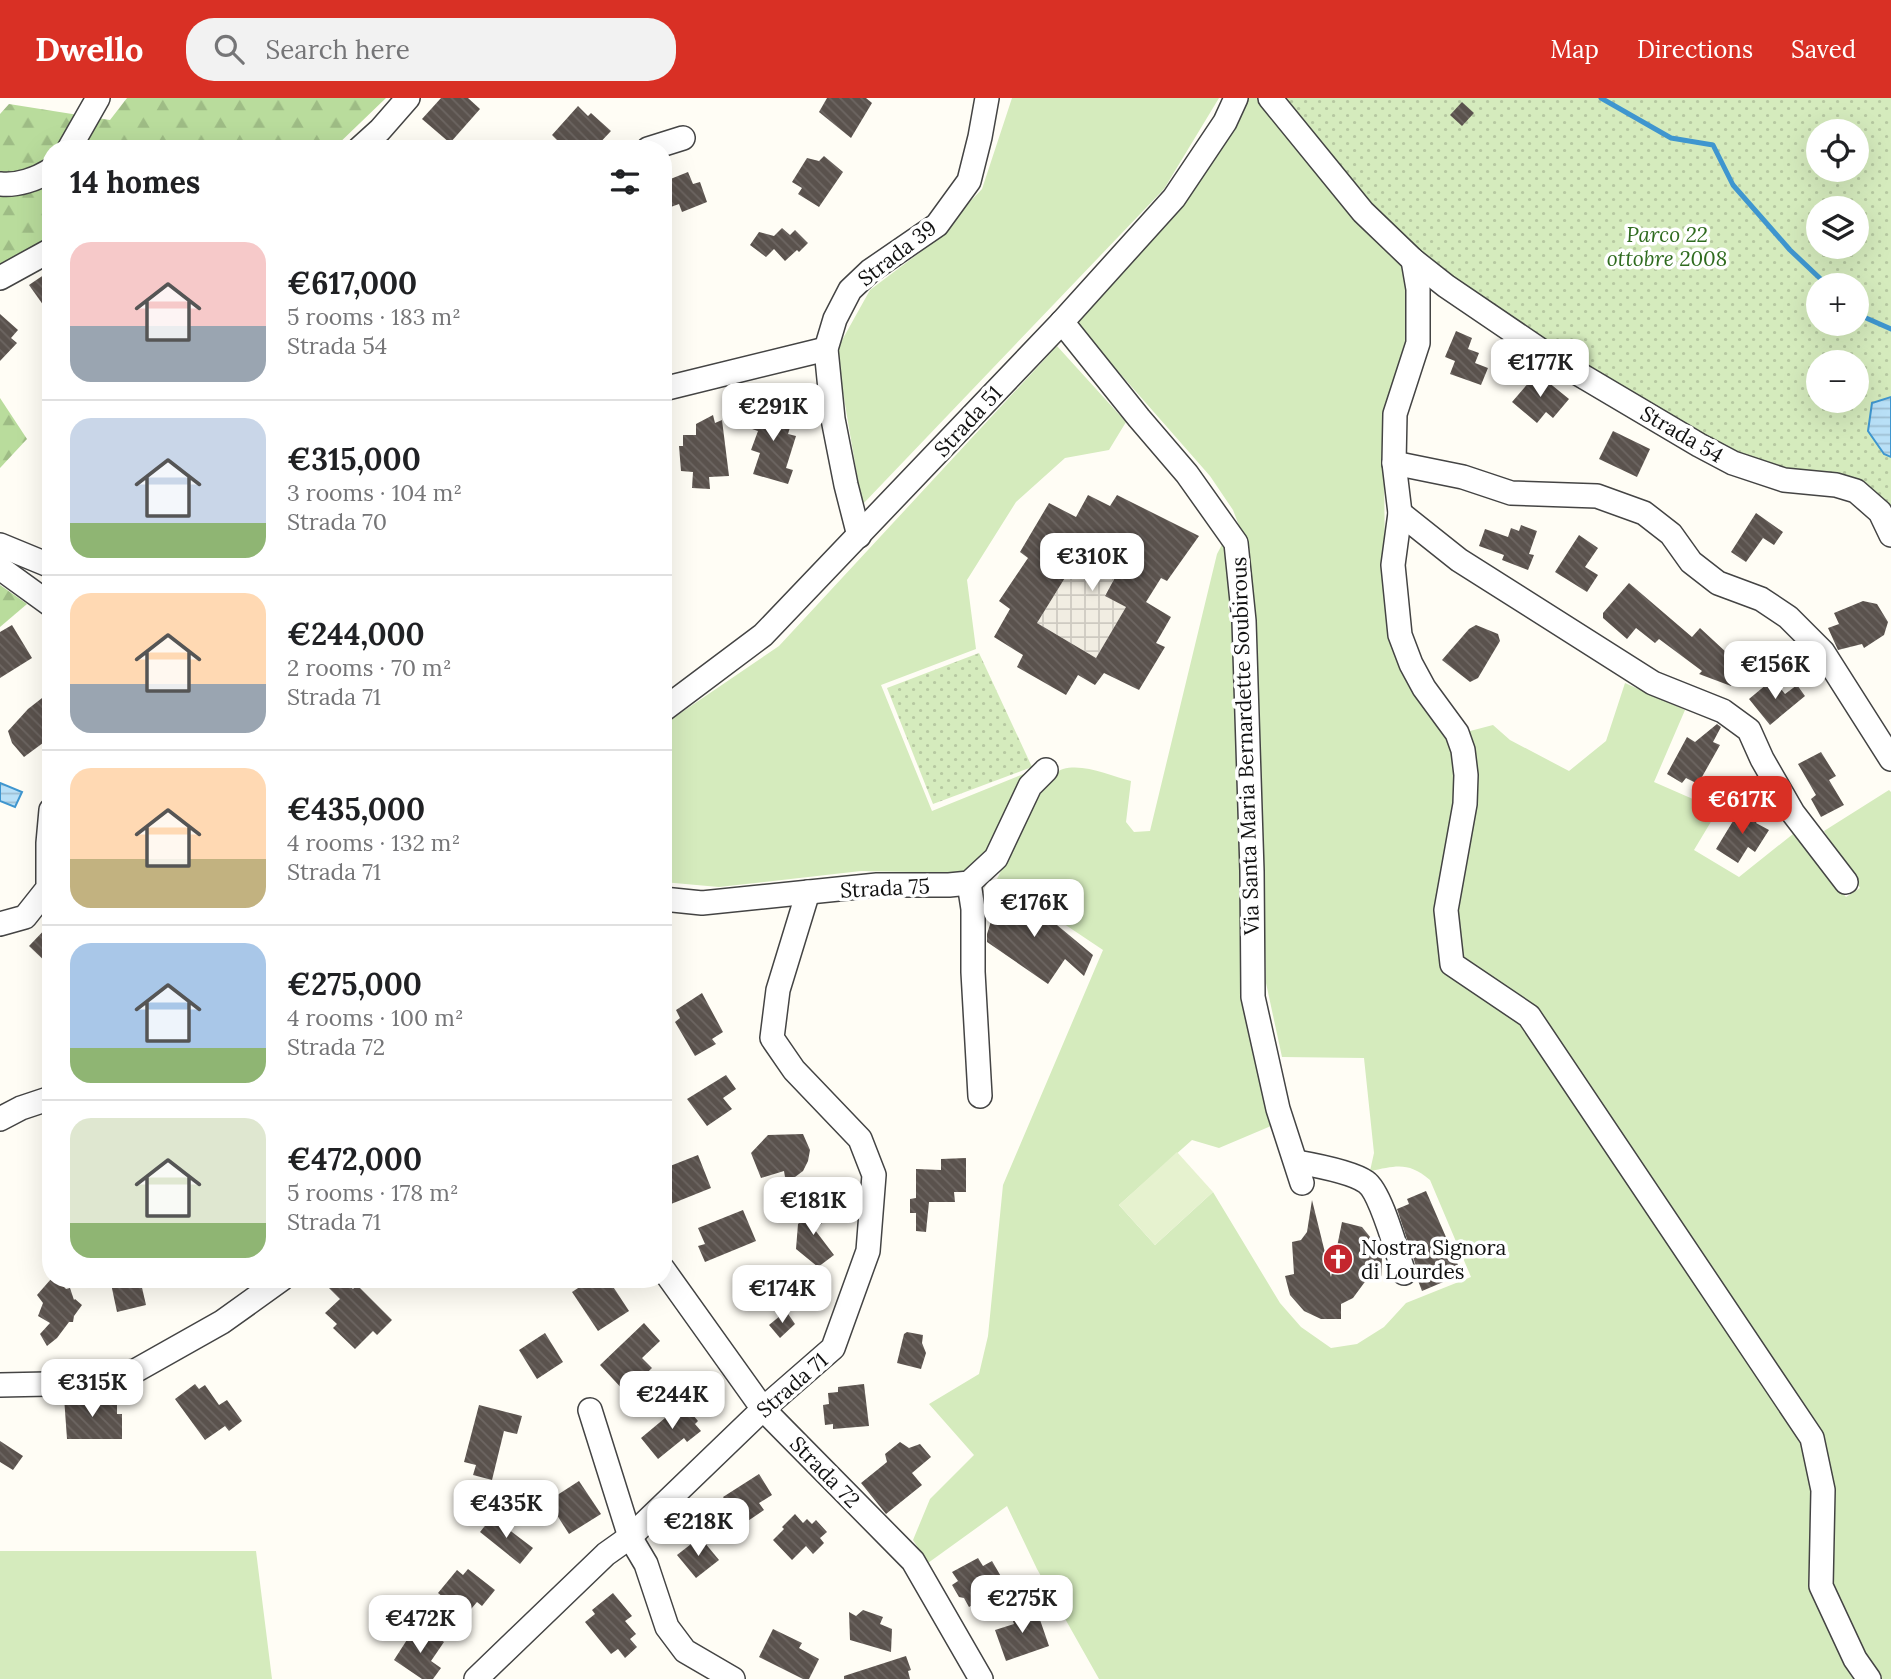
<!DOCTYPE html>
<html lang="en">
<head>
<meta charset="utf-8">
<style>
  body { margin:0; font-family:Lora,serif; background:#f2f2f2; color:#202124; height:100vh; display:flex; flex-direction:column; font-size:26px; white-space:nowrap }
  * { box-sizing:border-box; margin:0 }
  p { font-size:23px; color:#757577 }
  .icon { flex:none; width:38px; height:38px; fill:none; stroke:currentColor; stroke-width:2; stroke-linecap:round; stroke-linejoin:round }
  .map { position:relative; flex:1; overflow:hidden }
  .sheet { position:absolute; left:42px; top:42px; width:630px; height:1148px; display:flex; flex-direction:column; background:#fff; border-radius:28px; box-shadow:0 7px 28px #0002 }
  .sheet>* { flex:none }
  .buttons { position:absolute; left:1806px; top:21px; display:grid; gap:14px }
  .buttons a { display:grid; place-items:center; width:63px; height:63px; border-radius:50%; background:#fff; box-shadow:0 7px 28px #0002; font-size:35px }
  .price { position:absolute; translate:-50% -60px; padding:0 16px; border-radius:14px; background:#fff; color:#222; font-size:23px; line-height:46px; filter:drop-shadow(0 2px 4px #0008) }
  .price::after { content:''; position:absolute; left:50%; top:42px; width:21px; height:16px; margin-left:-10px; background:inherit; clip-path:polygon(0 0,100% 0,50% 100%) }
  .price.active { background:#d93025; color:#fff }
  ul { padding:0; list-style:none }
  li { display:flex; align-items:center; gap:21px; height:175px; padding:0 28px }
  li+li { border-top:2px solid #e0e0e0 }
  li span { display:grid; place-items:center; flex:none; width:196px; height:140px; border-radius:21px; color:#555 }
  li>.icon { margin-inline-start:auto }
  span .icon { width:84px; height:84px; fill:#fffc; stroke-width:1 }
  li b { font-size:30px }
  h2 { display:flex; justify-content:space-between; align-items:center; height:84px; padding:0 28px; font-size:30px }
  header { display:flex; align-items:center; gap:42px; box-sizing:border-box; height:98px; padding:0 35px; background:#d93025; color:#fff }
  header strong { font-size:33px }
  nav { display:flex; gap:38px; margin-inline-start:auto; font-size:24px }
  .search { width:490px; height:63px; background:#f2f2f2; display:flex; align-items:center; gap:18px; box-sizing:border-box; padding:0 24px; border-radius:28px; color:#757577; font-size:26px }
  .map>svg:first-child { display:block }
</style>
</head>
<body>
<header>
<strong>Dwello</strong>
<div class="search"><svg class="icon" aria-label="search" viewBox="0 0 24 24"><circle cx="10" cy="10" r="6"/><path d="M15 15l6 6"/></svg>Search here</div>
<nav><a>Map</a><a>Directions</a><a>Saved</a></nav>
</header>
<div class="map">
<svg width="1891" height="1581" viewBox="0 0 1891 1581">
  <defs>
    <pattern id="forest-firs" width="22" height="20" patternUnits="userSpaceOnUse" patternTransform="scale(1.75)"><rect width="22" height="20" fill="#b9dc9c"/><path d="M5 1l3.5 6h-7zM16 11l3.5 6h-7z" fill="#9ebc85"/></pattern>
    <pattern id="park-dots" width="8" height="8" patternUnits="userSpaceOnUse" patternTransform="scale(1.75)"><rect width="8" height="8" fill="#d5ebbd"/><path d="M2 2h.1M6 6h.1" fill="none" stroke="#b6c8a1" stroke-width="1.8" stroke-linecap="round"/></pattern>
    <pattern id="plaza-grid" width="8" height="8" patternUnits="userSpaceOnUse" patternTransform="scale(1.75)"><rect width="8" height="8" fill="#f1ede2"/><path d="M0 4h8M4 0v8" fill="none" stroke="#cecac1"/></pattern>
    <pattern id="water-rules" width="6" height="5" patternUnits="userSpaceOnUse" patternTransform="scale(1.75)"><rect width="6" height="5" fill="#b9e0f7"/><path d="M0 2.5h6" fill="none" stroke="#9ebfd3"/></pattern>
    <pattern id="building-back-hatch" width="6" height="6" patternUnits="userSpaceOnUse" patternTransform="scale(1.75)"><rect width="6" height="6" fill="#5a524d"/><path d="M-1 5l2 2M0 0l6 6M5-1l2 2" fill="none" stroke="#6d6662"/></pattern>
  </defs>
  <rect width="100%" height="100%" fill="#fffdf5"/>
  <!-- grass -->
  <g fill="#d5ebbd">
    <polygon points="1012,0 1219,0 1164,91 862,407 836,253 870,192 927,149 982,91"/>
    <path d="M1244,0h13l28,28 118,131 7,27 1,46 -27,139 1,92 4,48 62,127 42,-11 17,15 59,31 37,-30 19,-58 60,27 -31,72 64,28 -24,40 45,27 54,-43 53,63 14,-9 -36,-57 65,-41 2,2v887h-792l-62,-110 -30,-63 -79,57 -15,-23 17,-41 44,-44 -45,-51 50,-30 9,-38 15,-151 100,-235 -106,-71c11,-22 45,-105 66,-110 21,-6 48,7 68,12l-5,41 8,10 16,-1 67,-277 9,-17 5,50 -3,20 6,13 9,273 -2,81 26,123 4,29 -52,22 -27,-8 -73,65 36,40 58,-53 67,111 21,24 30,21 26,-4 27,-17 22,-24 65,-26 -41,-97c-22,-19 -34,-14 -60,-9l4,-18 -10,-95 -82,-1 -16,-74 -7,-253 -8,-156 -5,-30 -13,-34 -23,-34 -130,-148 -2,-9z"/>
    <polygon points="1057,248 1126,324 1109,352 1065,360 1016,404 967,482 976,551 881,587 932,713 1026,675 989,752 963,775 861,773 719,789 663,784 663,627 779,548"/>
    <polygon points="0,1453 256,1453 272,1581 0,1581"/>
  </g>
  <!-- forest -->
  <g fill="url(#forest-firs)">
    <polygon points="127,0 386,0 333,51 51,51 51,139 0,172 0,16 9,6 110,22"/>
    <polygon points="0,300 27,341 0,370"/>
    <polygon points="0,487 27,506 0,529"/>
  </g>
  <!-- park -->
  <g fill="url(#park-dots)" fill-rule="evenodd">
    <path d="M1270,0h621v424l-5,-12 -151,-55 -102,-56 -222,-144zM1818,33h39v39h-39zM1818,110h39v39h-39zM1818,187h39v39h-39zM1818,264h39v39h-39z"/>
    <polygon points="979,555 1032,669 933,706 887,590"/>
  </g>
  <!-- pitch -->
  <polygon fill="#e6f2cf" points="1177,1054 1213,1094 1155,1147 1119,1107"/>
  <!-- plaza -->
  <polygon fill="url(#plaza-grid)" points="1089,441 1124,463 1105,497 1126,509 1096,560 1037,525"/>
  <!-- water -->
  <g fill="url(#water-rules)" stroke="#3f96cf" stroke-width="2">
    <polygon points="1891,299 1891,359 1884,356 1868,333 1872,305"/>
    <polygon points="0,685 22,694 15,709 0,703"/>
  </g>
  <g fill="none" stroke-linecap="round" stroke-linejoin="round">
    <!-- stream -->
    <g stroke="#3f96cf" stroke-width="5">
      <polyline points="1601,0 1671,40 1713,47 1733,87 1790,152 1827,187"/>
      <polyline points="1857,216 1891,231"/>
    </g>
  </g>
  <!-- building -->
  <g fill="url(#building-back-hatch)" fill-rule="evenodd">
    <polygon points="441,0 468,0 480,11 450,45 422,21"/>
    <polygon points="827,0 866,0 872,5 851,40 819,14"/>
    <polygon points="1462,4 1474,15 1462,28 1450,17"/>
    <polygon points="578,8 588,18 591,15 611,33 594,51 566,51 552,37"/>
    <polygon points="824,58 843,74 819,109 798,96 802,90 792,84 807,60 819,63"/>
    <polygon points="688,74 693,86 700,84 707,104 682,114 679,106 668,110 663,97 663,91 670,88 668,82"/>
    <polygon points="782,130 790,137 795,132 808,145 799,154 797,152 785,163 774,151 766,159 750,147 759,134 774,138"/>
    <polygon points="51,172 51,218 29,187"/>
    <polygon points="0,216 18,232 11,240 17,245 0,263"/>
    <polygon points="1456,233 1472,240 1468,251 1479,255 1475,265 1488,270 1481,287 1450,276 1455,263 1445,259"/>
    <polygon points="1537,275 1569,301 1553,320 1546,314 1537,325 1512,304"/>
    <polygon points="760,305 794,316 788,336 796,338 786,370 793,372 788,386 753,376 760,355 751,352 758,333 752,331"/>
    <polygon points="713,317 715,325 722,322 729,378 709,379 710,391 692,390 693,374 681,373 679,348 683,348 683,337 696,337 696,326"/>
    <polygon points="1613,333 1650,351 1637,379 1599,361"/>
    <path d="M1088,397l22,11 7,-11 82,41 -32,45 -6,-3 -15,24 25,15 -15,26 9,4 -26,43 -35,-17 -9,12 -17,-10 -12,20 -49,-28 6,-12 -29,-18 16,-28 -11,-8 29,-43 -8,-6 29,-49 27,14zM1089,441l35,22 -19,35 21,11 -30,51 -59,-35z"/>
    <polygon points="1756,415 1783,434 1774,447 1763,440 1746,464 1731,454"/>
    <polygon points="1521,427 1537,433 1529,456 1534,457 1528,472 1502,462 1504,457 1479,448 1485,431 1508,439 1511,430 1519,433"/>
    <polygon points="1579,437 1598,450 1585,469 1598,477 1587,494 1555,474"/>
    <polygon points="1629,485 1692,539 1700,530 1727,555 1730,549 1745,555 1731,588 1699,576 1702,573 1659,541 1655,545 1636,530 1627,541 1603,520 1603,515"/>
    <polygon points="1863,503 1877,506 1888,524 1884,537 1864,550 1862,546 1838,552 1828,530 1839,526 1834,515"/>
    <polygon points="12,527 32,560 0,580 0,534"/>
    <polygon points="1476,527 1498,536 1500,543 1478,580 1470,584 1442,562 1469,531"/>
    <polygon points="1773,581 1785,596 1797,587 1805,598 1770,627 1749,601"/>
    <polygon points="51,593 51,639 24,659 12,645 8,633 28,611"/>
    <polygon points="1717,626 1721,629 1713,644 1720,647 1698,686 1686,680 1682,685 1667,676 1687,639 1695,644"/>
    <polygon points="1821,654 1836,678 1829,682 1844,707 1821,719 1811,701 1816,697 1798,666"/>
    <polygon points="1741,710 1759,720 1756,725 1769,732 1755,754 1748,749 1738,765 1716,751"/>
    <polygon points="1001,791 1039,812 1093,857 1084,878 1065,861 1048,886 987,844 987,836"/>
    <polygon points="51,825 51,869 29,848"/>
    <polygon points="702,895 723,934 712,941 716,946 695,958 675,924 680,920 676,912"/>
    <polygon points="726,977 736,991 723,1000 732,1011 707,1028 687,1001"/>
    <polygon points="803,1036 810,1052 808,1063 803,1073 795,1079 785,1079 784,1073 761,1080 751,1055 768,1037"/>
    <polygon points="698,1057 711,1090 671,1106 663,1086 670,1082 665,1070"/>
    <polygon points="966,1060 966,1094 954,1094 955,1104 929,1104 926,1134 916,1133 916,1115 910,1115 910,1101 916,1100 916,1071 941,1072 941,1061"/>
    <polygon points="1426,1093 1462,1176 1422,1193 1417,1180 1417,1171 1397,1111 1409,1106 1407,1101"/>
    <polygon points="1312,1102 1331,1179 1342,1124 1362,1129 1375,1145 1382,1160 1381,1183 1367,1181 1353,1200 1341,1206 1341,1221 1321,1221 1304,1213 1290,1197 1285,1178 1294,1176 1292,1144 1301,1142 1307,1134"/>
    <polygon points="820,1105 831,1116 815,1132 834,1157 818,1169 796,1151 798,1126"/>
    <polygon points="743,1112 756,1143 705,1164 698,1148 705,1146 698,1130"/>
    <polygon points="51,1181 57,1181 66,1191 70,1190 74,1202 75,1201 82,1207 74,1218 73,1224 69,1224 57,1240 47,1248 40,1236 50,1225 38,1218 43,1205 37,1197"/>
    <polygon points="110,1181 140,1181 146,1207 117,1214"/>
    <polygon points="335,1181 343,1181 353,1191 357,1187 392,1222 377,1237 373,1233 355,1251 333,1230 337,1226 325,1215 340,1201 328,1189"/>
    <polygon points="592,1181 608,1181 629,1213 598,1233 572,1194"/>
    <polygon points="786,1213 795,1226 780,1240 769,1227"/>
    <polygon points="644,1225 660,1243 642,1260 652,1270 626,1295 600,1267"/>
    <polygon points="907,1234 923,1237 922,1245 926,1255 921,1271 897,1265 904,1236"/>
    <polygon points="545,1235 563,1264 537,1281 519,1252"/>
    <polygon points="195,1286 199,1291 205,1287 219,1307 227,1302 242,1323 229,1333 225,1328 205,1342 175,1301"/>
    <polygon points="864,1286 869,1328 833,1331 833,1326 825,1327 823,1307 829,1306 828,1295 838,1294 838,1289"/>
    <polygon points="64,1299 105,1299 105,1305 117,1305 117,1316 122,1316 122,1341 67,1341"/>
    <polygon points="683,1305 698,1323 695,1326 701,1333 687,1344 684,1340 658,1361 641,1340"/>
    <polygon points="479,1307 522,1318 517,1336 504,1333 492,1382 473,1377 476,1367 464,1364"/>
    <polygon points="0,1343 23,1358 13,1372 0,1364"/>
    <polygon points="900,1344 909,1350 920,1346 931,1359 912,1375 922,1387 886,1416 861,1385 887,1364 885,1356"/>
    <polygon points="759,1376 772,1397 759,1405 764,1412 742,1427 723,1399"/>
    <polygon points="579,1383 601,1416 569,1436 548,1403"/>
    <polygon points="795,1416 803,1425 807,1421 812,1426 816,1422 827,1434 820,1440 824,1445 813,1456 806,1448 792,1462 773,1442 784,1431 782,1429"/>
    <polygon points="492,1419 533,1450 520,1466 480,1434"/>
    <polygon points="700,1439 719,1462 696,1480 677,1457"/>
    <polygon points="978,1460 983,1468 992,1463 1006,1487 969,1509 964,1500 959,1499 952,1487 958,1483 952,1474"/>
    <polygon points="468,1471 495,1492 482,1508 477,1504 466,1517 438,1495 457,1472 463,1477"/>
    <polygon points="613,1495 632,1518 625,1523 636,1536 630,1541 637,1549 625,1560 618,1551 611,1556 585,1524 595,1516 592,1512"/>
    <polygon points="1031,1511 1037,1513 1049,1548 1006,1563 995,1532 1014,1526 1011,1518"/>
    <polygon points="863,1512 883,1519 880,1526 892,1531 891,1554 850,1542 849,1514 856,1518"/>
    <polygon points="421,1530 444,1544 431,1563 441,1570 433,1581 422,1581 394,1562 412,1534 416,1537"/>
    <polygon points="773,1531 802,1545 799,1550 819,1561 809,1581 803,1581 759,1559"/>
    <polygon points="906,1558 911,1572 908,1573 910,1581 844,1581 844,1578"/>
  </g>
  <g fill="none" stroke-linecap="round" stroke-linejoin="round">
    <!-- minor casing -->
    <g stroke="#444" stroke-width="26">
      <g id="minor">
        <polyline points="1270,0 1363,114 1413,162 1446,188 1552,260 1699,347 1733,365 1784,382 1836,387 1856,393 1880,414 1891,437"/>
        <polyline points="69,51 98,0"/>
        <polyline points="359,51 380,32 408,0"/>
        <polyline points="648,51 683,40"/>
        <path d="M0,86c17,2 37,-5 51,-14"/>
        <polyline points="1413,162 1418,191 1418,245 1395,316 1394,365 1400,415 1393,467 1400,537 1411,566 1424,590 1457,635 1463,652 1466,677 1465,706 1446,812 1452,866 1529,918 1812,1340 1823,1392 1821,1488 1855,1561 1869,1581"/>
        <polyline points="0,180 51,152"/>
        <polyline points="1062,224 1139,320 1187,376 1236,445 1244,523 1252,773 1253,899 1278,1011 1302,1085"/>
        <polyline points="663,291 826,251"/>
        <polyline points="1394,365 1463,379 1511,395 1597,398 1644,415 1671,436 1691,464 1718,485 1761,501 1788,519 1823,554 1891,661"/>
        <polyline points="1400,415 1459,462 1653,585 1723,613 1749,632 1762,661 1793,715 1846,784"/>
        <polyline points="859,438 846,387 833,321 826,251 835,221 850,192 870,173 937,127 969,83 980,39 987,0"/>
        <polyline points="0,447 51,468"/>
        <polyline points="0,470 51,507"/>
        <polyline points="663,612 763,537 1062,224 1174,100 1225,24 1236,0"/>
        <polyline points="969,785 973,811 973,874 980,998"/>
        <polyline points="663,801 702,805 877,787 949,787 969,785 996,760 1030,688 1046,672"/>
        <polyline points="0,826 25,819 48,790 48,745 51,712"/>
        <polyline points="0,1021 21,1010 51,1000"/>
        <path d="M1297,1064c17,3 55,10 69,20 15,10 31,72 38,91"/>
        <polyline points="663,1171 763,1311 913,1463 981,1581"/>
        <polyline points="0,1287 48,1286 135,1273 222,1224 282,1181"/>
        <polyline points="590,1312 630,1439 646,1466 667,1529 685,1553 733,1581"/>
        <polyline points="476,1581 606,1456 630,1439 763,1311 833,1250 868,1153 874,1077 860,1041 794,972 772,940 778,892 808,794"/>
      </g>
    </g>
    <!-- minor -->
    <use href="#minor" stroke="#fff" stroke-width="23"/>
  </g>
  <!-- icons -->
  <defs>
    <g id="church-disc" transform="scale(1.575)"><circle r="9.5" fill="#c4262e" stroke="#fff"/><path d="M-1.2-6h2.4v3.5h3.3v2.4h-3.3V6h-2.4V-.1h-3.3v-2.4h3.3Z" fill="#fff"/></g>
  </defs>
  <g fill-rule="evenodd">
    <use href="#church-disc" x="1338" y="1161"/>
  </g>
  <g text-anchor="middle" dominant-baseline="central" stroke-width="7" stroke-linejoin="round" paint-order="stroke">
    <!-- park labels -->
    <g font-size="21" font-style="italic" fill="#2f6b1f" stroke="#fff">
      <text x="1667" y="136">Parco 22<tspan x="1667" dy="24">ottobre 2008</tspan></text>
    </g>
    <!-- street labels -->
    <g font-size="21" fill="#111" stroke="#fff">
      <text transform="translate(897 155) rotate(-38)">Strada 39</text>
      <text transform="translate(968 323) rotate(-47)">Strada 51</text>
      <text transform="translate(1682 336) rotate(30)">Strada 54</text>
      <text transform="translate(1245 648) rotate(-92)">Via Santa Maria Bernardette Soubirous</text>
      <text transform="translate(885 790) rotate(-3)">Strada 75</text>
      <text transform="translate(792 1287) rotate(-41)">Strada 71</text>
      <text transform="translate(825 1374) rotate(46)">Strada 72</text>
    </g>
    <!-- poi labels -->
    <g font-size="21" fill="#111" stroke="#fff" text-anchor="start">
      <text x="1361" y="1149">Nostra Signora<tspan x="1361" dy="24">di Lourdes</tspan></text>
    </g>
  </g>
</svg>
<div class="buttons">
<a><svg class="icon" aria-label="locate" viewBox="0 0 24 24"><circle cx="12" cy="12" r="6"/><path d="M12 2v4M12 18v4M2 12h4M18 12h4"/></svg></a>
<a><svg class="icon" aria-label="layers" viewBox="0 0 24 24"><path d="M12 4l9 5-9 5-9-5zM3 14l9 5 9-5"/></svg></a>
<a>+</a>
<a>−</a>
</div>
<b class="price" style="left:1540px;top:301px">€177K</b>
<b class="price" style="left:773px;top:345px">€291K</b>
<b class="price" style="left:1092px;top:495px">€310K</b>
<b class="price" style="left:1775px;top:603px">€156K</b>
<b class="price active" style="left:1742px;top:738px">€617K</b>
<b class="price" style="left:1034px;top:841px">€176K</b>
<b class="price" style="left:813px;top:1139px">€181K</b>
<b class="price" style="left:782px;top:1227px">€174K</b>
<b class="price" style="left:92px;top:1321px">€315K</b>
<b class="price" style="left:672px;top:1333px">€244K</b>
<b class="price" style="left:506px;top:1442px">€435K</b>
<b class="price" style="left:698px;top:1460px">€218K</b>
<b class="price" style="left:1022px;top:1537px">€275K</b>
<b class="price" style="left:420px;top:1557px">€472K</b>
<section class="sheet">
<h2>14 homes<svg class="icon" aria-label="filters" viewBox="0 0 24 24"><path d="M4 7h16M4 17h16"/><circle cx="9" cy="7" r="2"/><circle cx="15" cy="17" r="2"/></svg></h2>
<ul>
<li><span style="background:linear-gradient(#f6c9c9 60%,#9aa5b1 0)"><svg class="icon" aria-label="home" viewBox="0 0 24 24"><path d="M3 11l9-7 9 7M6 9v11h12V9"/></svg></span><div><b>€617,000</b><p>5 rooms · 183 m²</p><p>Strada 54</p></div></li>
<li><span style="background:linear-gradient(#c9d6e8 75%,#8fb573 0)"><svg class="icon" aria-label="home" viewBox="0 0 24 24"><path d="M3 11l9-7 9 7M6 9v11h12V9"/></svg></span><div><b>€315,000</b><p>3 rooms · 104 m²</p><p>Strada 70</p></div></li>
<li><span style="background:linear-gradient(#ffd9b3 65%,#9aa5b1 0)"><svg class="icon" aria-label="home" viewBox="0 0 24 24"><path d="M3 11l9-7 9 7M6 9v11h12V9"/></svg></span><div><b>€244,000</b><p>2 rooms · 70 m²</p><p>Strada 71</p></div></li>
<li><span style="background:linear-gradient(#ffd9b3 65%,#c2b280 0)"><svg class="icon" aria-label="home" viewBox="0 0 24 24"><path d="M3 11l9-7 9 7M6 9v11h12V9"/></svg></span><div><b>€435,000</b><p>4 rooms · 132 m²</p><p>Strada 71</p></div></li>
<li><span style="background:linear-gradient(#a9c7e8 75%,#8fb573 0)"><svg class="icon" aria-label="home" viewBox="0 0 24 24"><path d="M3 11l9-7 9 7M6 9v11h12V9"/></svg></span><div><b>€275,000</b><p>4 rooms · 100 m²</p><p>Strada 72</p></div></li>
<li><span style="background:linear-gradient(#dfe7d0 75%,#8fb573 0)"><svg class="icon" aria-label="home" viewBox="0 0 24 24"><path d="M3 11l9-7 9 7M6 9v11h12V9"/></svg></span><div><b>€472,000</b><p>5 rooms · 178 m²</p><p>Strada 71</p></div></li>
</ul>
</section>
</div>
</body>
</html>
